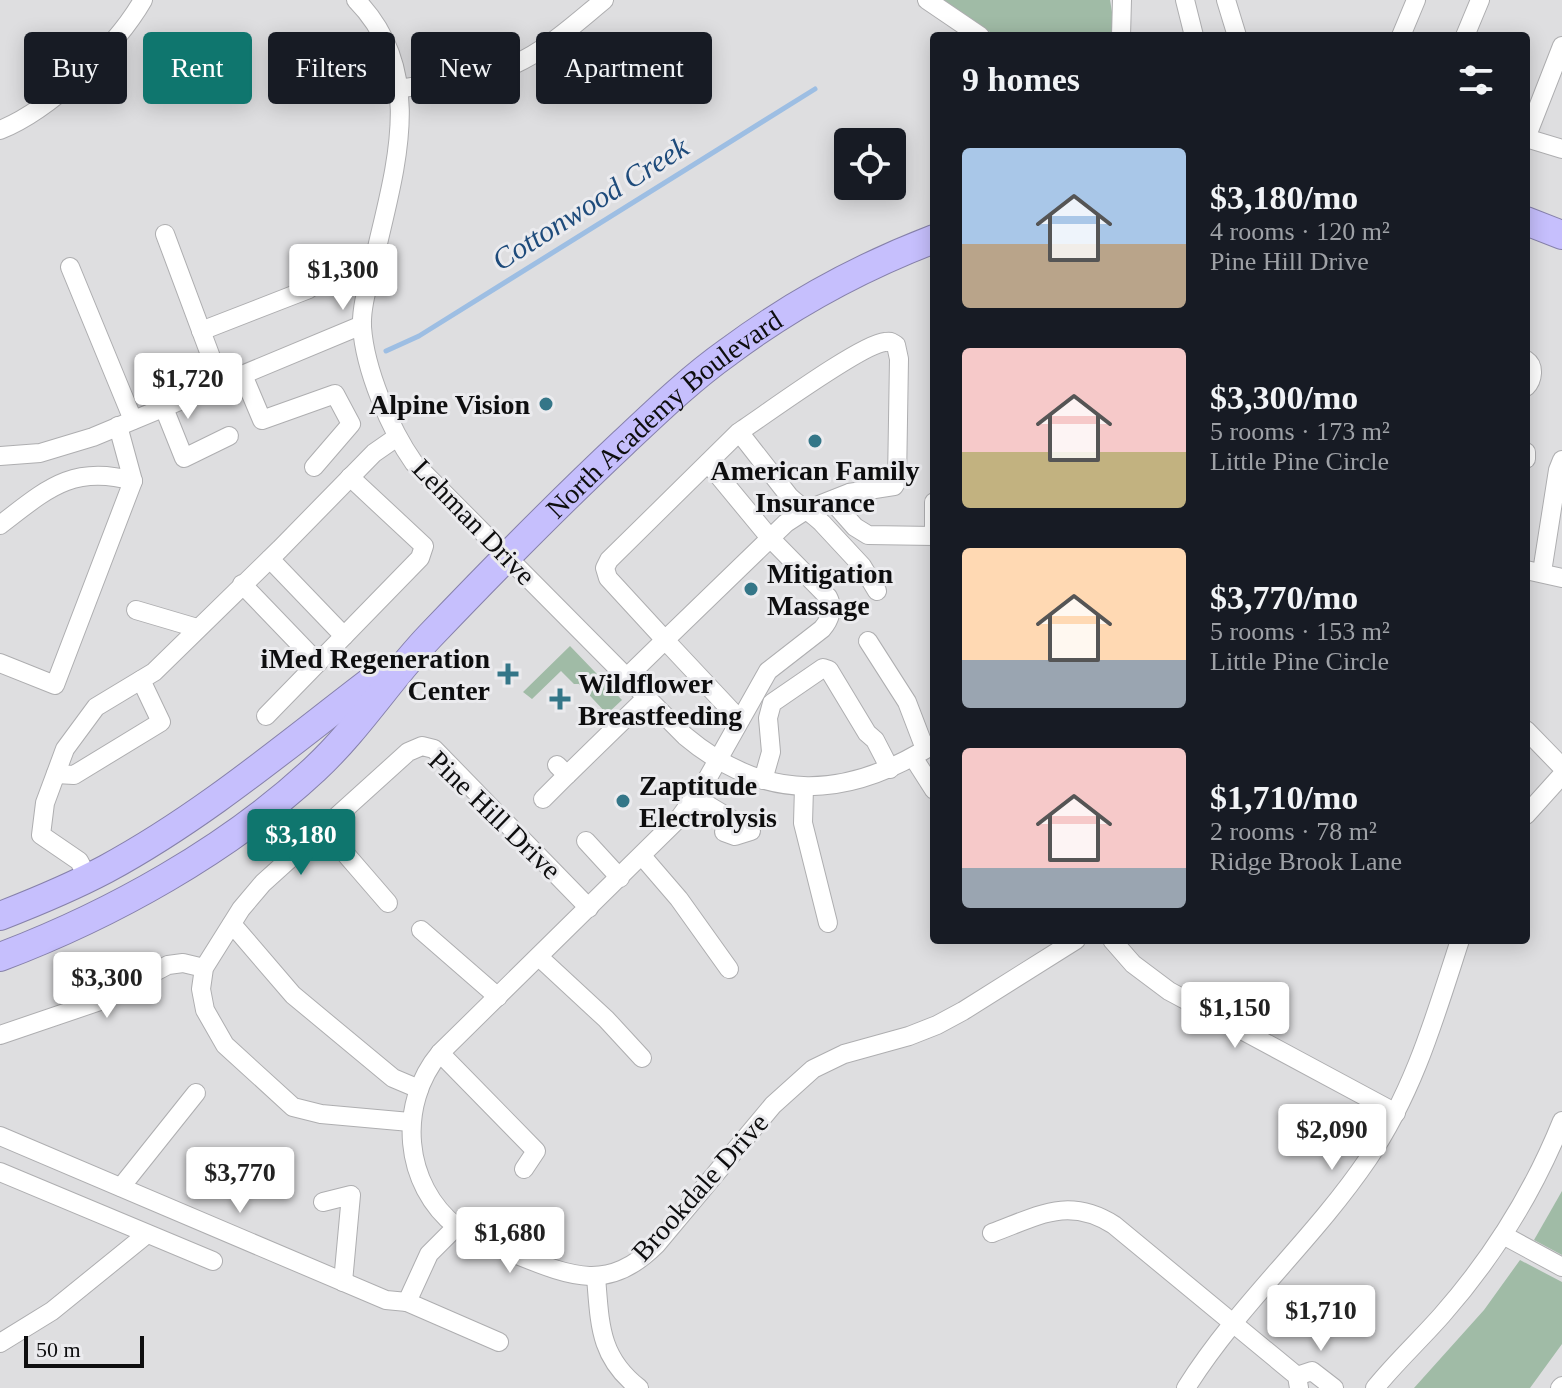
<!DOCTYPE html>
<html lang="en">
<head>
<meta charset="utf-8">
<style>
  body { margin:0; font-family:"Times New Roman",serif; background:#20242c; color:#f1f3f6; height:100vh; display:flex; flex-direction:column; font-size:30px; white-space:nowrap }
  * { box-sizing:border-box; margin:0 }
  p { font-size:26px; color:#9ea1a6 }
  .icon { flex:none; width:44px; height:44px; fill:none; stroke:currentColor; stroke-width:2; stroke-linecap:round; stroke-linejoin:round }
  .map { position:relative; flex:1; overflow:hidden }
  .side { position:absolute; left:930px; top:32px; width:600px; height:912px; display:flex; flex-direction:column; background:#171b24; border-radius:8px; box-shadow:0 4px 20px #0003 }
  .side>* { flex:none }
  .banner { position:absolute; left:24px; top:32px; width:760px; height:72px; display:flex; gap:16px }
  .controls { position:absolute; left:834px; top:128px; display:grid; gap:16px }
  .controls a { display:grid; place-items:center; width:72px; height:72px; border-radius:8px; background:#171b24; box-shadow:0 4px 20px #0003; font-size:40px }
  .scale { position:absolute; left:24px; bottom:20px; width:120px; box-sizing:border-box; padding-left:8px; border:4px solid #0e0e0f; border-top:0; font-size:22px; line-height:28px; white-space:nowrap; color:#0e0e0f; -webkit-text-stroke:6px #ebebee; paint-order:stroke }
  .price { position:absolute; translate:-50% -68px; padding:0 18px; border-radius:8px; background:#fff; color:#222; font-size:26px; line-height:52px; filter:drop-shadow(0 2px 4px #0008) }
  .price::after { content:''; position:absolute; left:50%; top:48px; width:24px; height:18px; margin-left:-12px; background:inherit; clip-path:polygon(0 0,100% 0,50% 100%) }
  .price.selected { background:#0f766e; color:#fff }
  ul { padding:0; list-style:none }
  li { display:flex; align-items:center; gap:24px; height:200px; padding:0 32px }
  li span { display:grid; place-items:center; flex:none; width:224px; height:160px; border-radius:8px; color:#555 }
  li>.icon { margin-inline-start:auto }
  span .icon { width:96px; height:96px; fill:#fffc; stroke-width:1 }
  li b { font-size:34px }
  h2 { display:flex; justify-content:space-between; align-items:center; height:96px; padding:0 32px; font-size:34px }
  .chip { padding:0 28px; border-radius:8px; background:#171b24; box-shadow:0 4px 20px #0003; font-size:28px; line-height:72px }
  .chip.selected { background:#0f766e; color:#fff }
  .map>svg:first-child { display:block }
</style>
</head>
<body>
<div class="map">
<svg width="1562" height="1388" viewBox="0 0 1562 1388">
  <rect width="100%" height="100%" fill="#dedee0"/>
  <!-- green -->
  <g fill="#a0bba6">
    <polygon points="942,0 1110,0 1115,30 1112,36 996,36"/>
    <polygon points="570,646 622,700 607,714 579,684 574,684 561,671 532,699 523,692"/>
    <polygon points="1562,1191 1562,1255 1534,1240"/>
    <polygon points="1520,1260 1562,1282 1562,1344 1530,1388 1414,1388 1484,1310"/>
  </g>
  <g fill="none" stroke-linecap="round" stroke-linejoin="round">
    <!-- stream -->
    <polyline stroke="#9dbee3" stroke-width="5" points="386,351 419,336 815,89"/>
    <!-- minor casing -->
    <g stroke="#aeaeb0" stroke-width="20">
      <g id="minor">
        <path d="M356,0c73,74 37,174 18,261 -5,21 -13,45 -12,66 3,43 28,102 52,136l271,273c81,68 163,63 249,8"/>
        <polyline points="927,0 980,36"/>
        <polyline points="1185,0 1194,36"/>
        <polyline points="1226,0 1237,36"/>
        <polyline points="1121,36 1122,0"/>
        <polyline points="1401,36 1416,0"/>
        <polyline points="1465,36 1480,0"/>
        <path d="M398,89c35,-6 83,-10 115,-24 34,-15 63,-42 91,-65"/>
        <path d="M0,130c50,-20 116,-83 143,-130"/>
        <polyline points="1526,138 1562,46"/>
        <polyline points="1526,138 1562,149"/>
        <polyline points="165,234 221,384"/>
        <polyline points="70,267 133,420"/>
        <polyline points="201,331 309,289"/>
        <path d="M1526,360c9,6 7,20 0,27"/>
        <polyline points="243,375 262,420 335,394 351,424 314,467"/>
        <polyline points="164,408 184,458 229,436"/>
        <path d="M739,432l-130,128 -4,8 3,10 57,62 121,-117 20,-13 43,-17 45,-7 3,-5 2,-122 -3,-14c-5,-3 -5,-4 -11,-3 -24,2 -120,73 -146,90l50,64c10,10 23,17 33,27l40,43 15,25"/>
        <polyline points="1526,452 1526,459"/>
        <polyline points="0,456 40,453 93,437 362,325"/>
        <path d="M708,463l62,75 58,59c6,11 2,23 -6,32l-54,42 -62,110 -26,36 -240,236c-43,51 -37,132 17,174 17,14 40,20 60,28 55,22 92,37 139,-10l117,-140 40,-36 31,-15 65,-18 28,-11 26,-14 113,-71"/>
        <polyline points="832,501 855,527 868,535 934,536"/>
        <path d="M0,525c46,-35 72,-61 133,-44l-15,-55"/>
        <polyline points="934,536 934,502"/>
        <polyline points="270,559 344,636"/>
        <polyline points="1526,570 1562,578"/>
        <polyline points="1542,572 1558,470 1562,460"/>
        <polyline points="242,584 318,663"/>
        <polyline points="136,610 197,628"/>
        <polyline points="868,641 907,702 925,749"/>
        <polyline points="0,663 55,685 133,481"/>
        <polyline points="626,678 665,640 740,720"/>
        <polyline points="266,716 420,558 424,546 350,477"/>
        <polyline points="1526,730 1562,767"/>
        <polyline points="913,757 934,790"/>
        <polyline points="557,765 567,775 646,698"/>
        <polyline points="56,774 74,775 161,722 141,680"/>
        <polyline points="763,780 771,752 768,718 772,703 823,668 829,670 867,733 875,740 890,769"/>
        <polyline points="804,787 803,823 828,923"/>
        <polyline points="696,798 751,831 735,836 724,832 731,820"/>
        <polyline points="543,799 567,775"/>
        <polyline points="1526,815 1562,775"/>
        <polyline points="324,829 388,903"/>
        <polyline points="586,841 620,878"/>
        <polyline points="642,856 679,899 729,969"/>
        <polyline points="88,878 79,861 41,835 45,803 65,749 96,707 154,672 280,549 374,453 397,437"/>
        <polyline points="232,924 293,995 393,1078 419,1089"/>
        <polyline points="421,930 498,997"/>
        <polyline points="1112,940 1133,964 1169,991 1396,1113"/>
        <polyline points="539,957 606,1019 642,1058"/>
        <polyline points="0,1035 100,1001 168,965 183,963 204,968"/>
        <polyline points="440,1053 536,1151 524,1169"/>
        <polyline points="410,1122 321,1114 293,1107 225,1045 205,1010 201,989 204,968 241,909 263,883 408,752 422,746 434,749 589,908"/>
        <polyline points="0,1136 386,1300 407,1302 429,1254 456,1227"/>
        <polyline points="0,1172 213,1261"/>
        <polyline points="121,1187 196,1093"/>
        <polyline points="323,1202 351,1195 343,1282"/>
        <path d="M992,1233c46,-17 76,-37 122,-8l183,151 2,12"/>
        <polyline points="1503,1235 1562,1267"/>
        <path d="M596,1277c4,47 3,80 43,111"/>
        <polyline points="407,1302 499,1342"/>
        <polyline points="0,1343 52,1311 147,1234"/>
        <polyline points="1297,1376 1312,1371 1334,1388"/>
        <path d="M1186,1388c52,-83 127,-148 182,-229 46,-68 67,-142 92,-219"/>
        <path d="M1375,1388c21,-26 45,-48 67,-73 51,-58 91,-122 120,-194"/>
        <polyline points="1560,1388 1562,1386"/>
      </g>
    </g>
    <!-- highway casing -->
    <g stroke="#8681aa" stroke-width="30">
      <g id="highway">
        <polyline points="1526,221 1562,235"/>
        <path d="M0,916c36,-14 72,-29 106,-47 100,-54 187,-129 277,-197"/>
        <path id="s1" d="M0,957c111,-42 228,-107 315,-188 43,-40 75,-91 115,-133 63,-66 127,-131 193,-193 33,-31 67,-64 105,-91 63,-47 133,-85 206,-113"/>
      </g>
    </g>
    <!-- minor -->
    <use href="#minor" stroke="#fff" stroke-width="18"/>
    <!-- highway -->
    <use href="#highway" stroke="#c6bffd" stroke-width="28"/>
  </g>
  <!-- markers -->
  <g fill="#347688" stroke="#ebebee" stroke-width="3">
    <circle cx="546" cy="404" r="8"/>
    <circle cx="815" cy="441" r="8"/>
    <circle cx="751" cy="589" r="8"/>
    <path d="M504 662h8v8h8v8h-8v8h-8v-8h-8v-8h8z"/>
    <path d="M556 687h8v8h8v8h-8v8h-8v-8h-8v-8h8z"/>
    <circle cx="623" cy="801" r="8"/>
  </g>
  <g text-anchor="middle" dominant-baseline="central" stroke-width="6" stroke-linejoin="round" paint-order="stroke">
    <!-- poi labels -->
    <g font-size="28" font-weight="bold" fill="#0e0e0f" stroke="#ebebee" text-anchor="start">
      <text x="530" y="404" text-anchor="end">Alpine Vision</text>
      <text x="815" y="470" text-anchor="middle">American Family<tspan x="815" dy="32">Insurance</tspan></text>
      <text x="767" y="573">Mitigation<tspan x="767" dy="32">Massage</tspan></text>
      <text x="490" y="658" text-anchor="end">iMed Regeneration<tspan x="490" dy="32">Center</tspan></text>
      <text x="578" y="683">Wildflower<tspan x="578" dy="32">Breastfeeding</tspan></text>
      <text x="639" y="785">Zaptitude<tspan x="639" dy="32">Electrolysis</tspan></text>
    </g>
    <!-- street labels -->
    <g font-size="28" fill="#0e0e0f" stroke="#ebebee">
      <text stroke="none"><textPath href="#s1" startOffset="868">North Academy Boulevard</textPath></text>
      <text transform="translate(474 522) rotate(46)">Lehman Drive</text>
      <text transform="translate(495 815) rotate(44)">Pine Hill Drive</text>
      <text transform="translate(700 1187) rotate(-48)">Brookdale Drive</text>
    </g>
    <!-- water labels -->
    <g font-size="30" font-style="italic" fill="#1e4b7b" stroke="#ebebee">
      <text transform="translate(590 203) rotate(-32)">Cottonwood Creek</text>
    </g>
  </g>
</svg>
<div class="controls">
<a><svg class="icon" aria-label="locate" viewBox="0 0 24 24"><circle cx="12" cy="12" r="6"/><path d="M12 2v4M12 18v4M2 12h4M18 12h4"/></svg></a>
</div>
<div class="scale">50 m</div>
<b class="price" style="left:343px;top:312px">$1,300</b>
<b class="price" style="left:188px;top:421px">$1,720</b>
<b class="price selected" style="left:301px;top:877px">$3,180</b>
<b class="price" style="left:107px;top:1020px">$3,300</b>
<b class="price" style="left:1235px;top:1050px">$1,150</b>
<b class="price" style="left:1332px;top:1172px">$2,090</b>
<b class="price" style="left:240px;top:1215px">$3,770</b>
<b class="price" style="left:510px;top:1275px">$1,680</b>
<b class="price" style="left:1321px;top:1353px">$1,710</b>
<div class="banner">
<a class="chip">Buy</a>
<a class="chip selected">Rent</a>
<a class="chip">Filters</a>
<a class="chip">New</a>
<a class="chip">Apartment</a>
</div>
<section class="side">
<h2>9 homes<svg class="icon" aria-label="filters" viewBox="0 0 24 24"><path d="M4 7h16M4 17h16"/><circle cx="9" cy="7" r="2"/><circle cx="15" cy="17" r="2"/></svg></h2>
<ul>
<li><span style="background:linear-gradient(#a9c7e8 60%,#b9a48a 0)"><svg class="icon" aria-label="home" viewBox="0 0 24 24"><path d="M3 11l9-7 9 7M6 9v11h12V9"/></svg></span><div><b>$3,180/mo</b><p>4 rooms · 120 m²</p><p>Pine Hill Drive</p></div></li>
<li><span style="background:linear-gradient(#f6c9c9 65%,#c2b280 0)"><svg class="icon" aria-label="home" viewBox="0 0 24 24"><path d="M3 11l9-7 9 7M6 9v11h12V9"/></svg></span><div><b>$3,300/mo</b><p>5 rooms · 173 m²</p><p>Little Pine Circle</p></div></li>
<li><span style="background:linear-gradient(#ffd9b3 70%,#9aa5b1 0)"><svg class="icon" aria-label="home" viewBox="0 0 24 24"><path d="M3 11l9-7 9 7M6 9v11h12V9"/></svg></span><div><b>$3,770/mo</b><p>5 rooms · 153 m²</p><p>Little Pine Circle</p></div></li>
<li><span style="background:linear-gradient(#f6c9c9 75%,#9aa5b1 0)"><svg class="icon" aria-label="home" viewBox="0 0 24 24"><path d="M3 11l9-7 9 7M6 9v11h12V9"/></svg></span><div><b>$1,710/mo</b><p>2 rooms · 78 m²</p><p>Ridge Brook Lane</p></div></li>
</ul>
</section>
</div>
</body>
</html>
